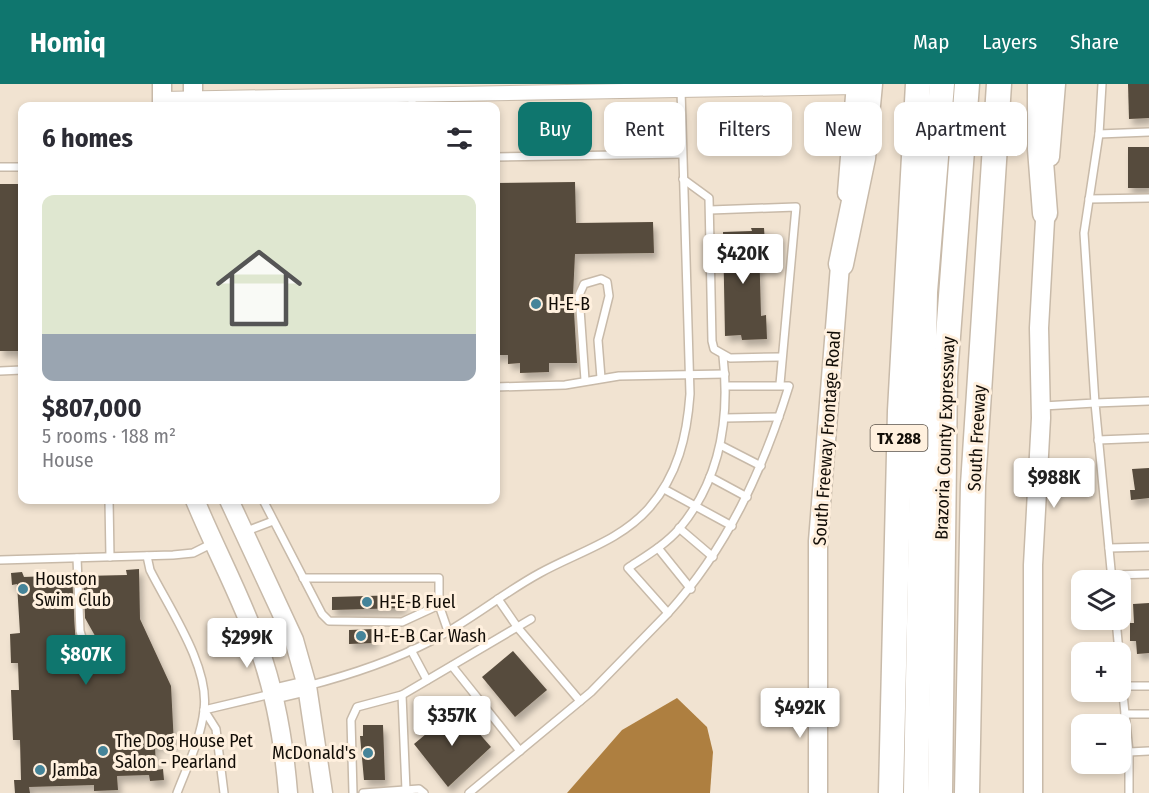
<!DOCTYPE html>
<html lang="en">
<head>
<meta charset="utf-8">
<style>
  body { margin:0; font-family:"Fira Sans Condensed",sans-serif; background:#f2f2f3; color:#2b2b33; height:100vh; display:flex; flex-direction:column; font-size:22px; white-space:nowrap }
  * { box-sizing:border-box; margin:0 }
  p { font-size:20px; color:#7c7c81 }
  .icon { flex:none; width:33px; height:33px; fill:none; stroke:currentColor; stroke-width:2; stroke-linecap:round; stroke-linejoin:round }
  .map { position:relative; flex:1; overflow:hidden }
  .details { position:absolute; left:18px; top:18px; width:482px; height:402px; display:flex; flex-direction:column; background:#fff; border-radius:12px; box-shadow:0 3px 9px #0003 }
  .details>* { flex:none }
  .guide { position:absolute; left:518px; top:18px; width:542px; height:54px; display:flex; gap:12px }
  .buttons { position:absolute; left:1071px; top:486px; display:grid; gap:12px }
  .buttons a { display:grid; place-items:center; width:60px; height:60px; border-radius:12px; background:#fff; box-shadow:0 3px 9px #0003; font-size:30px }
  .price { position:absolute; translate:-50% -51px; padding:0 14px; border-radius:6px; background:#fff; color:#222; font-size:20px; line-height:39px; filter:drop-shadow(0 2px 3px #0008) }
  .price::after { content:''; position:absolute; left:50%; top:36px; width:18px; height:14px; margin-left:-9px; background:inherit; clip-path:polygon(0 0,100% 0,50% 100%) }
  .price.on { background:#0f766e; color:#fff }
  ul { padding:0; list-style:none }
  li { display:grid; align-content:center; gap:12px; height:318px; padding:0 24px }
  li span { display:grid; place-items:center; height:186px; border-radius:12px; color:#555 }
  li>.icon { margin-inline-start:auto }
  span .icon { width:108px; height:108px; fill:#fffc; stroke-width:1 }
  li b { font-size:26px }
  h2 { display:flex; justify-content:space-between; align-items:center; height:72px; padding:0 24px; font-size:26px }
  .pill { padding:0 21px; border-radius:12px; background:#fff; box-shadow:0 3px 9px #0003; font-size:21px; line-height:54px }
  .pill.on { background:#0f766e; color:#fff }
  header { display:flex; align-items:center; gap:36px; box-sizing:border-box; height:84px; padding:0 30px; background:#0f766e; color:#fff }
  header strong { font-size:28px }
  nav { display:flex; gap:33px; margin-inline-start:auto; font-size:21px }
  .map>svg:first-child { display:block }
</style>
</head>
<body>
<header>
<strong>Homiq</strong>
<nav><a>Map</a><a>Layers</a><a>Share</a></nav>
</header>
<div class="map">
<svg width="1149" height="709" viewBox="0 0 1149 709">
  <defs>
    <filter id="shadow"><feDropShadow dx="3.5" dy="6" stdDeviation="3" flood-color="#0004"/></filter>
  </defs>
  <rect width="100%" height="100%" fill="#f1e3d1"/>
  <!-- water -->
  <polygon fill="#ae7f40" points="677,614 707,643 713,668 710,709 567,709 622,646"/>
  <!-- building -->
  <g fill="#574b3c" filter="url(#shadow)">
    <polygon points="1128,0 1149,0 1149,34 1129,35"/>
    <rect x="1128" y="63" width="21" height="41"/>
    <polygon points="575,98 576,139 653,138 654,169 575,170 573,211 577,279 549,279 549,288 520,289 520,279 508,280 508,271 495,271 495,99"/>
    <rect x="0" y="100" width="22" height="167"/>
    <polygon points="751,144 764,144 765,159 759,159 761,232 766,231 767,255 742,256 741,251 725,252 723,148 752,147"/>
    <polygon points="1149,384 1149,414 1131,416 1130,406 1135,406 1132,385"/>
    <polygon points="139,485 140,535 171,602 174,661 155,661 156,686 163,685 164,696 150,697 149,691 117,692 118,706 94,707 94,701 29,703 30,709 15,709 14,696 21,696 20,656 13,656 11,606 19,606 18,579 11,579 10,550 20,549 17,500 12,501 11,489 22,488 24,493 72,491 77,583 112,582 85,534 83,492 127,491 126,486"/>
    <polygon points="402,511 403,524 332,526 332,513"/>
    <polygon points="1149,519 1149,569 1137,570 1136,557 1130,557 1130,539 1134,539 1133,520"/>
    <polygon points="374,545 374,559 349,560 349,546"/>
    <polygon points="513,567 547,606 515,633 482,593"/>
    <polygon points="457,624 491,663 448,703 414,660"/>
    <polygon points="363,641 383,641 385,696 364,696 360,652 363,652"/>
  </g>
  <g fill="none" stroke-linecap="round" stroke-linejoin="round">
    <!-- lane casing -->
    <g stroke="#c8baa9" stroke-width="10">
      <g id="lane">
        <polyline points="412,10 412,22"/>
        <polyline points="1099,50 1149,48"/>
        <polyline points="495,73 682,70"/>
        <polyline points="0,83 22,83"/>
        <polyline points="683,95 709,114 712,257 714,265 730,274 781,273"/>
        <polyline points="1089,115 1149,114"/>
        <polyline points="710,126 796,123 780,300"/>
        <path d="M723,272c7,62 -2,123 -44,173 -14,16 -33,27 -51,39l40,45c59,-65 95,-143 121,-227h-62"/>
        <polyline points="0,287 22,286"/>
        <polyline points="585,296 579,211 584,200 601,195 607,198 609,212 598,256 601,294"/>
        <polyline points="495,303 565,301 619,292 725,290"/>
        <polyline points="1043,322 1095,319 1084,149 1099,50 1102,0"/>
        <polyline points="725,334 779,333"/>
        <polyline points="1098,356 1149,354"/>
        <polyline points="722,362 761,382"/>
        <polyline points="710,393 747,413"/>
        <polyline points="664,405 732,442"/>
        <polyline points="109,416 110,473"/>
        <polyline points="263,416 322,530 329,537 402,538 439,521"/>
        <polyline points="679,444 713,473"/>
        <polyline points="244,448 273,437"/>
        <polyline points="658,464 691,505"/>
        <polyline points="1109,464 1149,463"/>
        <path d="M147,472l3,14c19,38 60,97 54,140 -3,28 -17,57 -27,83"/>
        <polyline points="77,474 80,547 88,573"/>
        <polyline points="0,476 173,471 193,469 213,459"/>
        <polyline points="1112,491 1149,490"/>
        <polyline points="303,494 439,494 439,521 448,547"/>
        <polyline points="1112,496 1095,319 1149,317"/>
        <polyline points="498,515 518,544 580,617"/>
        <polyline points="1116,536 1119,568"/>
        <polyline points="411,566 427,596"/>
        <polyline points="1120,581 1129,668 1129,709"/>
        <polyline points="452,582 520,667"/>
        <path d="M307,602c43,-11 85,-25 124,-45 39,-20 72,-48 109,-68 38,-21 80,-32 109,-65 29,-33 38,-72 41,-114l-9,-304"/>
        <polyline points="1123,602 1149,602"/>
        <polyline points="402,611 406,706"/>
        <polyline points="1125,630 1149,630"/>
        <polyline points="1129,668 1149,667"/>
        <polyline points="224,709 216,645 204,626 271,610"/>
        <polyline points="353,709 351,636 357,623 402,611 531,535"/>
        <polyline points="363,709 419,705 424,709"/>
        <polyline points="469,709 591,608 668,529"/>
      </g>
    </g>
    <!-- street casing -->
    <g stroke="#c8baa9" stroke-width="16">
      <polyline id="street" points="162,15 856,3"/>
    </g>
    <!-- secondary casing -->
    <g stroke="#c8baa9" stroke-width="21">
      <g id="secondary">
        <polyline points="162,22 162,0"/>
        <polyline points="193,22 193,0"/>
        <polyline points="1050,73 1056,0"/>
        <polyline points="847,109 856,0"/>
        <path d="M195,416c20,49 47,98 64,148 17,47 25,96 29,145"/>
        <polyline points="229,416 294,556 307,602 323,709"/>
        <polyline points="273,610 307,602"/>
        <polyline points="818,709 818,457 841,169"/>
        <polyline points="1033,709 1033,481 1041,334 1039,244 1046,118"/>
      </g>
    </g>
    <!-- highway casing -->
    <g stroke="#c8baa9" stroke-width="27">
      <g id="highway">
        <polyline points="1040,0 1040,65 1045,129"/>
        <polyline points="841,180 863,74 870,0"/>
        <polyline points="891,709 900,327 918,0"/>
        <polyline points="916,709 925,208 942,0"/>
        <polyline points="940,709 945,292 967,0"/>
        <polyline points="967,709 973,401 999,0"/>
      </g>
    </g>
    <!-- lane -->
    <use href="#lane" stroke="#fff" stroke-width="7"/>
    <!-- street -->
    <use href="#street" stroke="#fff" stroke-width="14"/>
    <!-- secondary -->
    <use href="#secondary" stroke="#fff" stroke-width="18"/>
    <!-- highway -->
    <use href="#highway" stroke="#fff" stroke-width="24"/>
  </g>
  <!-- markers -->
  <g fill="#458499" stroke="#fff0de" stroke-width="2">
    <circle cx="536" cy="220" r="6"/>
    <circle cx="23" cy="505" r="6"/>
    <circle cx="367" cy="518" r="6"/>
    <circle cx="361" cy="552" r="6"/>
    <circle cx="103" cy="667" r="6"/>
    <circle cx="368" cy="669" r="6"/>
    <circle cx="40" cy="686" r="6"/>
  </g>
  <g text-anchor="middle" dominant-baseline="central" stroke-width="6" stroke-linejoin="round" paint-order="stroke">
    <!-- shield labels -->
    <rect fill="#fff0de" stroke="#595148" stroke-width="1.5" x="870.5" y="341" width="57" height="26" rx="4.5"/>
    <g font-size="16" font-weight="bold" fill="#120d07">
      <text x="899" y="354">TX 288</text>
    </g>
    <!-- poi labels -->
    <g font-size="18" fill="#120d07" stroke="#fff0de" text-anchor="start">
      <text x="548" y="220">H-E-B</text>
      <text x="35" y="495">Houston<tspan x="35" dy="21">Swim Club</tspan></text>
      <text x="379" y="518">H-E-B Fuel</text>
      <text x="373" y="552">H-E-B Car Wash</text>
      <text x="115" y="657">The Dog House Pet<tspan x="115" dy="21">Salon - Pearland</tspan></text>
      <text x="356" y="669" text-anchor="end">McDonald's</text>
      <text x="52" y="686">Jamba</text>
    </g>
    <!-- street labels -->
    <g font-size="18" fill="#120d07" stroke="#fff0de">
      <text transform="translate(827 354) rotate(-86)">South Freeway Frontage Road</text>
      <text transform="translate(945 354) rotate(-88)">Brazoria County Expressway</text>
      <text transform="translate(977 354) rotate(-87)">South Freeway</text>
    </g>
  </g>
</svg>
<div class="buttons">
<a><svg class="icon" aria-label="layers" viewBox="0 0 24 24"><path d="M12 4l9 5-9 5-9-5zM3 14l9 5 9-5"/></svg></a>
<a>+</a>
<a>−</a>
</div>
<b class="price" style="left:743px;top:201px">$420K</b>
<b class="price" style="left:1054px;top:425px">$988K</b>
<b class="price" style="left:247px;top:585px">$299K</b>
<b class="price on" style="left:86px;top:602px">$807K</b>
<b class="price" style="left:800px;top:655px">$492K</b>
<b class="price" style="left:452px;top:663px">$357K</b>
<div class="guide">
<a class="pill on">Buy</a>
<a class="pill">Rent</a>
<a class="pill">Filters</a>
<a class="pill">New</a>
<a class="pill">Apartment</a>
</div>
<section class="details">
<h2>6 homes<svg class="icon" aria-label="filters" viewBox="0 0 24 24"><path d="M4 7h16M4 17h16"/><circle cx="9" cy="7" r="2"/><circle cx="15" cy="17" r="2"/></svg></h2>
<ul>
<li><span style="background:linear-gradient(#dfe7d0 75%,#9aa5b1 0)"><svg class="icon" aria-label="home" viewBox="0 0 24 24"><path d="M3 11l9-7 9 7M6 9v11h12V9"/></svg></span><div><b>$807,000</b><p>5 rooms · 188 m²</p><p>House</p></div></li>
</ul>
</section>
</div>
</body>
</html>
